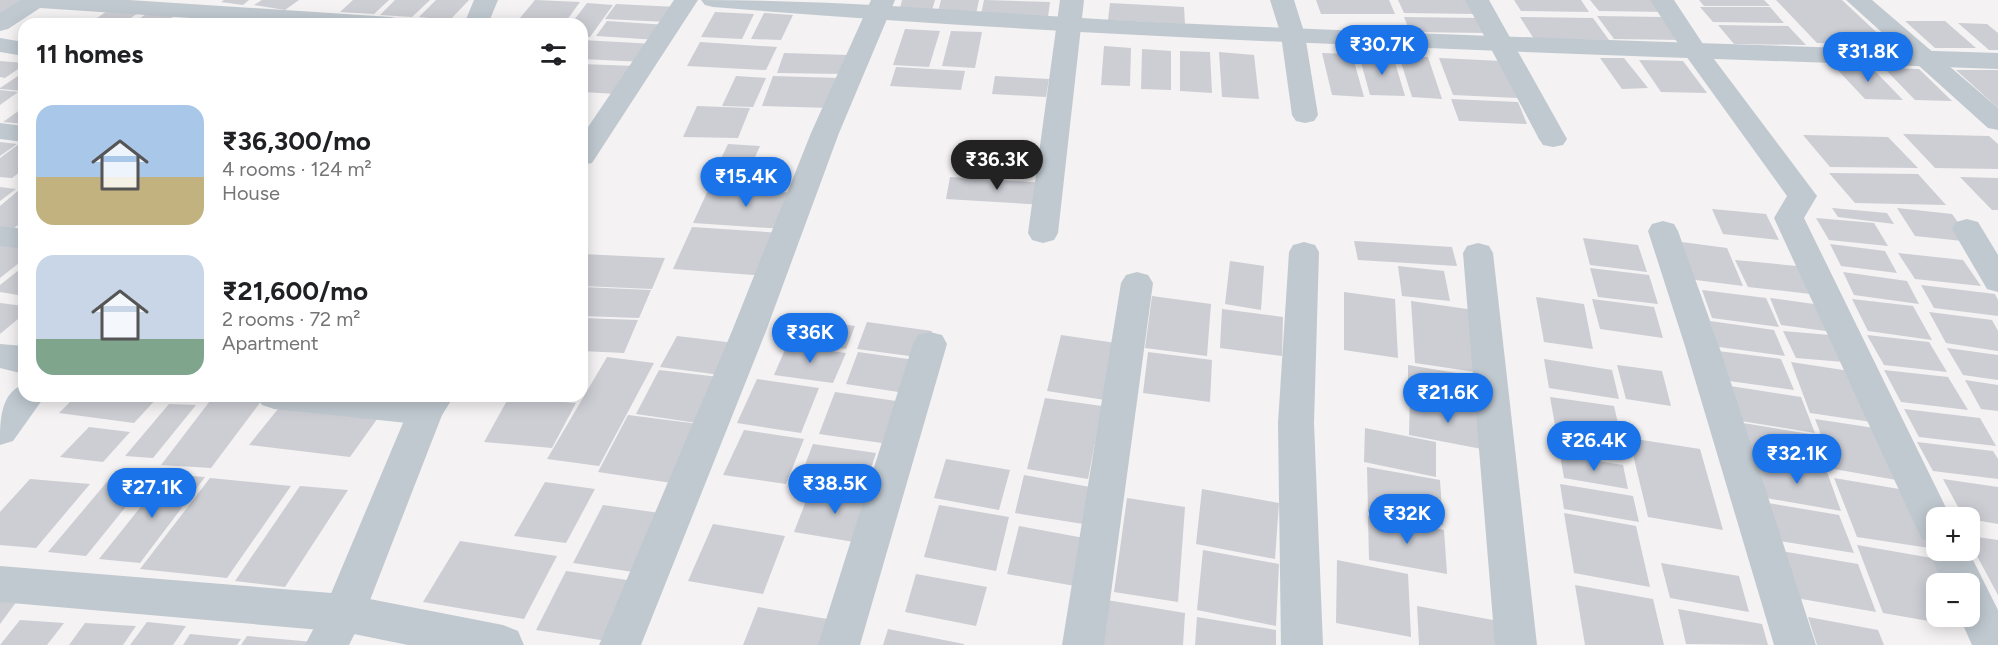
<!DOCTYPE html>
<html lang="en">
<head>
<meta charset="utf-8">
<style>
  body { margin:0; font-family:Figtree,sans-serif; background:#f2f2f2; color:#202124; height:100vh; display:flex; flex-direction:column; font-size:22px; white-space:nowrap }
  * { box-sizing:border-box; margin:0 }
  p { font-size:20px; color:#757577 }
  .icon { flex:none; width:33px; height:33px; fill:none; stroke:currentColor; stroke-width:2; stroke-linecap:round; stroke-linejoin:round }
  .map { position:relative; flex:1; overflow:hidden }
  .sheet { position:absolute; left:18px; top:18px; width:570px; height:384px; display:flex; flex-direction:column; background:#fff; border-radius:18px; box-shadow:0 3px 15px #0003 }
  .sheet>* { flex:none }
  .buttons { position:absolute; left:1926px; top:507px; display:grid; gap:12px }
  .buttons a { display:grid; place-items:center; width:54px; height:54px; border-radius:12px; background:#fff; box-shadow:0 3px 15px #0003; font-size:30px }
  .price { position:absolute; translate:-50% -51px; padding:0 14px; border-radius:21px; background:#1a73e8; color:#fff; font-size:20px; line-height:39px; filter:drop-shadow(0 2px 3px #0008) }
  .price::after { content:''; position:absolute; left:50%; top:36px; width:18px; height:14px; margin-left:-9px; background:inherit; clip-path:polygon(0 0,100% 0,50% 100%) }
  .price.active { background:#222; color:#fff }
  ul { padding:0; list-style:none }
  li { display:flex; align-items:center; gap:18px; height:150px; padding:0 18px }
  li span { display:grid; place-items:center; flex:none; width:168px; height:120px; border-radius:18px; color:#555 }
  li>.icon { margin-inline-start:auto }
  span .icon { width:72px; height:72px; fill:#fffc; stroke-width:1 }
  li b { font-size:26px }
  h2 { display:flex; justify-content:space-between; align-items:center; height:72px; padding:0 18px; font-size:26px }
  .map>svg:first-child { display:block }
</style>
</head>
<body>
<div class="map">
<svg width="1998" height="645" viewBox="0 0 1998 645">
  <rect width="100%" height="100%" fill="#f4f2f2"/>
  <!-- building -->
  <g fill="#ccced4">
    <polygon points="0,0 28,0 0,16"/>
    <polygon points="224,0 249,0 243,5 221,2"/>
    <polygon points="262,0 299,0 285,10 254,5"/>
    <polygon points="353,0 389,0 374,14 340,12"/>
    <polygon points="395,0 430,0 412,17 380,15"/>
    <polygon points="436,0 469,0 450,20 419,17"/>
    <polygon points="535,0 580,2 564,24 515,24"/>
    <polygon points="902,0 935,0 932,10 900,8"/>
    <polygon points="941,0 979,0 976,14 938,12"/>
    <polygon points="984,0 1050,2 1048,17 981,14"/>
    <polygon points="1316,0 1389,0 1395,14 1321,14"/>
    <polygon points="1398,0 1467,0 1474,14 1404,13"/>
    <polygon points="1514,0 1581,0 1589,12 1521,11"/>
    <polygon points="1590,0 1658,0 1667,12 1599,11"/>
    <polygon points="1699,0 1764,0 1770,6 1704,6"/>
    <polygon points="1776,0 1842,0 1889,44 1817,43"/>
    <polygon points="587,3 613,5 590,37 582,37 582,24 571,24"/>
    <polygon points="1110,3 1184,7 1185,24 1108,20"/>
    <polygon points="616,4 677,7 668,22 605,19"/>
    <polygon points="1700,7 1770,7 1784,23 1713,22"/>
    <polygon points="111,8 141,11 122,24 89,24"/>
    <polygon points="150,11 178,13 163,24 132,24"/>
    <polygon points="715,12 754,14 742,39 701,37"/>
    <polygon points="764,13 793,15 781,40 751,39"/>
    <polygon points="1597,16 1663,17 1681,40 1614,39"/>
    <polygon points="220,17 254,21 251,24 211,24"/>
    <polygon points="1404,17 1479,18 1487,33 1410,32"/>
    <polygon points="1520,17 1593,18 1609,40 1534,39"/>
    <polygon points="607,21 667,25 658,40 596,36"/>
    <polygon points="1905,21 1945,21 1976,48 1935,48"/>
    <polygon points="1958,23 1987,24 1998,33 1998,50 1989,50"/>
    <polygon points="1718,25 1788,26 1806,45 1734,44"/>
    <polygon points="905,29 940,31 929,67 893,65"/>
    <polygon points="951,31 982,32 975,68 942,66"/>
    <polygon points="582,40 655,44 643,62 582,59"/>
    <polygon points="700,42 777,47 766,70 687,66"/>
    <polygon points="1104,46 1131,48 1130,86 1101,85"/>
    <polygon points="1142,49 1171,51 1171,90 1141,89"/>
    <polygon points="1180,51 1210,52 1212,93 1180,91"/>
    <polygon points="1219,52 1254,55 1259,99 1222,97"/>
    <polygon points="784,53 849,55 844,74 777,73"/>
    <polygon points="1322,53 1352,54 1364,97 1332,95"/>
    <polygon points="1359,55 1393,56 1405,96 1370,95"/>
    <polygon points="1399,56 1428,57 1442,99 1412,97"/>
    <polygon points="1439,58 1502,61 1518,98 1453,95"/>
    <polygon points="1600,58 1624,58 1648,88 1622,89"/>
    <polygon points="1639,60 1683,61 1707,93 1661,92"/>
    <polygon points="0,61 24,63 24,65 5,78 0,77"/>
    <polygon points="582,64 634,66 617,94 582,92 588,80 582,80"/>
    <polygon points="1834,66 1870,66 1903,100 1865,99"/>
    <polygon points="896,67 965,71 961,90 890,86"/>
    <polygon points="1884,68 1919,69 1952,101 1915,100"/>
    <polygon points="1956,70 1998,70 1998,108"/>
    <polygon points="24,72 24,91 0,89 0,88"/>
    <polygon points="736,76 766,78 753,107 722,106"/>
    <polygon points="773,76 840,78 831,108 762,106"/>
    <polygon points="995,76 1049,79 1046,97 992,94"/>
    <polygon points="0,90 18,92 0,105"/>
    <polygon points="1451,99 1518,102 1527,124 1459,121"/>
    <polygon points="697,106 750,108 738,138 683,137"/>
    <polygon points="24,107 24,124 3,122"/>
    <polygon points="1903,134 1989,136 1998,144 1998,169 1935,168"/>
    <polygon points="1803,135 1888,137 1918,168 1830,167"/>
    <polygon points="0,142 17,144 0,156"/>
    <polygon points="19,144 24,144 24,169 12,178 0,177 0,158"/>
    <polygon points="728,144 760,146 744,182 711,180"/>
    <polygon points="1829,173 1918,174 1946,205 1855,203"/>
    <polygon points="950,177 1048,183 1046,205 946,199"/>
    <polygon points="1960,177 1998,178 1998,210 1992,210"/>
    <polygon points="0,187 16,189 0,201"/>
    <polygon points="709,188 797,193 784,229 693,223"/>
    <polygon points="19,190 24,191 24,220 13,229 0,228 0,206"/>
    <polygon points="1832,208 1887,213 1894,224 1838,217"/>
    <polygon points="1897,208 1952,214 1972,242 1915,236"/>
    <polygon points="1712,209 1766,214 1779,240 1723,234"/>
    <polygon points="1816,218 1874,223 1888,246 1829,240"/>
    <polygon points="692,227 782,233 766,276 673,269"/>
    <polygon points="1583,238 1638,245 1647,272 1590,265"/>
    <polygon points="1354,241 1452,247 1457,266 1358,260"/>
    <polygon points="1674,241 1727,248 1743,286 1688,279"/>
    <polygon points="0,243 24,246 24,259 0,278"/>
    <polygon points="1830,244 1885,251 1897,273 1841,266"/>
    <polygon points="1898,253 1963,260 1981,286 1915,279"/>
    <polygon points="582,254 665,258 652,289 582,286"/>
    <polygon points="1735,260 1797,266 1811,294 1748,287"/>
    <polygon points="1230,261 1264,266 1261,310 1225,304"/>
    <polygon points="24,266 24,296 0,292 0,285"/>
    <polygon points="1398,266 1444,271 1450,301 1402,296"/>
    <polygon points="1590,268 1649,275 1658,304 1598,297"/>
    <polygon points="1843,272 1907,281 1919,304 1854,295"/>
    <polygon points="1921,285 1995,294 1998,300 1998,316 1934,308"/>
    <polygon points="582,287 651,290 639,318 582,316"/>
    <polygon points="1702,290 1766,298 1779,327 1712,318"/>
    <polygon points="1344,292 1395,299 1398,358 1344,350"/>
    <polygon points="1152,296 1211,304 1207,356 1145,348"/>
    <polygon points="1536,297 1584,304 1593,349 1544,342"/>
    <polygon points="1770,298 1821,305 1833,332 1781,325"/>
    <polygon points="1592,299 1654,307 1663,338 1600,329"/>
    <polygon points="1852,299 1913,306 1932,340 1868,331"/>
    <polygon points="1411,301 1474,310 1482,373 1415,363"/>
    <polygon points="0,303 24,306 24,314 0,334"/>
    <polygon points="1222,309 1283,317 1282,356 1220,348"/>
    <polygon points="1929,312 1992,320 1998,331 1998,351 1946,343"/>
    <polygon points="582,318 638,320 624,353 582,351"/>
    <polygon points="805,319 855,326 846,349 794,342"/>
    <polygon points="1710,321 1774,330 1785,356 1719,347"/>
    <polygon points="867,322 932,331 924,358 857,349"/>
    <polygon points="1783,331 1830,335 1844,362 1796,358"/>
    <polygon points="1061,335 1116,343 1105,400 1047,391"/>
    <polygon points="1867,335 1929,342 1947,372 1884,365"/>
    <polygon points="677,336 735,343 720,375 660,367"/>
    <polygon points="787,345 846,353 833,383 774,375"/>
    <polygon points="1947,348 1998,355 1998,380 1963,375"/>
    <polygon points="1718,351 1781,359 1794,390 1729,381"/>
    <polygon points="858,352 915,360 905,393 846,384"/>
    <polygon points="1148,352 1212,360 1210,402 1143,393"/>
    <polygon points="607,357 654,363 599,466 547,459"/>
    <polygon points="1544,359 1612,370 1619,399 1549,388"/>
    <polygon points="1791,362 1856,372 1878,423 1810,413"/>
    <polygon points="1408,365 1481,377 1484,409 1408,396"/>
    <polygon points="1617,365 1662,371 1671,406 1626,399"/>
    <polygon points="659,370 719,377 697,423 636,414"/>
    <polygon points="1884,370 1948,377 1968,410 1901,402"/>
    <polygon points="757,379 819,388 801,433 737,423"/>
    <polygon points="1965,380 1998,385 1998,411 1981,409"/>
    <polygon points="1730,386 1801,397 1815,433 1741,421"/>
    <polygon points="835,392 896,401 882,443 819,434"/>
    <polygon points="76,396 159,396 134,423 59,413"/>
    <polygon points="213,397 262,400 211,468 161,465"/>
    <polygon points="509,397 576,403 552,448 484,442"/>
    <polygon points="1410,397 1485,412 1487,450 1409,435"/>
    <polygon points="1550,397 1614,406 1626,458 1559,447"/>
    <polygon points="1045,398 1102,406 1088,479 1027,469"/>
    <polygon points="169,404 196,405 153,458 125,456"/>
    <polygon points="282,404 380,415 350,457 249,445"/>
    <polygon points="1904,409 1980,418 1996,446 1919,437"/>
    <polygon points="628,415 699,424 672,483 598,472"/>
    <polygon points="1815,419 1881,429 1902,481 1834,469"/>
    <polygon points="1743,423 1816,435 1829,471 1754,458"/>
    <polygon points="89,427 130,432 103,462 60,457"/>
    <polygon points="1365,428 1436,442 1436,477 1364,462"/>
    <polygon points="744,430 804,439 786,484 723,475"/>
    <polygon points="1629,438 1700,449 1723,530 1648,517"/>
    <polygon points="1917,442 1993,451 1998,459 1998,479 1933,471"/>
    <polygon points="813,444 876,453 864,490 799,480"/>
    <polygon points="1560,455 1623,465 1628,489 1564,478"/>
    <polygon points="946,459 1010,470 999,510 934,498"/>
    <polygon points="1754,460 1827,472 1841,511 1766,498"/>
    <polygon points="1367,467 1440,480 1443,525 1368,512"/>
    <polygon points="117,470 153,473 86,556 48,552"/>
    <polygon points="167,474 205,477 140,563 99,559"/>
    <polygon points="1024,475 1090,487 1083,524 1015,513"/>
    <polygon points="210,478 291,486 227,578 140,569"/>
    <polygon points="1834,478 1911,491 1936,549 1857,537"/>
    <polygon points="30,479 90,484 36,548 0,545 0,512"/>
    <polygon points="1943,479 1998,487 1998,524 1964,518"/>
    <polygon points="545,482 595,489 566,543 514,536"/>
    <polygon points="1560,484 1633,496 1639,522 1564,509"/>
    <polygon points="300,486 348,490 285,587 235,581"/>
    <polygon points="811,488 875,498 860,543 794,532"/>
    <polygon points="1202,489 1279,503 1275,559 1196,544"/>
    <polygon points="1127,498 1185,507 1178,602 1114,592"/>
    <polygon points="1762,502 1839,515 1854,553 1774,540"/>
    <polygon points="603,505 667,514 640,573 573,563"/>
    <polygon points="939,505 1009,517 996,571 924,557"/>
    <polygon points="1564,513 1636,526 1650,587 1574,573"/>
    <polygon points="1368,516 1444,530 1447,574 1369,560"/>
    <polygon points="713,524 785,536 763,594 688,581"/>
    <polygon points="1019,526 1084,538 1075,586 1007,574"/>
    <polygon points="1970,536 1998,540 1998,595 1970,543"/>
    <polygon points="460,541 557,556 524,619 423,602"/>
    <polygon points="1857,545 1949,561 1959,584 1936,584 1936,616 1970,616 1970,606 1980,630 1883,613"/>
    <polygon points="1203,550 1279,564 1276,626 1197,610"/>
    <polygon points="1781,551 1858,564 1876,612 1796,598"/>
    <polygon points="1337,560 1408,574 1411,637 1336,623"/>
    <polygon points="1661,563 1739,576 1749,612 1670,598"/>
    <polygon points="566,571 634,581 607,641 536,630"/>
    <polygon points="916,574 987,587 976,626 905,612"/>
    <polygon points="1575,585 1653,599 1664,645 1585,645"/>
    <polygon points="0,596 20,597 0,624"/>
    <polygon points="1107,600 1185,613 1183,645 1102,645"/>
    <polygon points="1417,606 1504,622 1507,645 1419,645"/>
    <polygon points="758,607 839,621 831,645 743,645"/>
    <polygon points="1678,609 1762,624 1768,645 1686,644"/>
    <polygon points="1197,617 1276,630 1276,645 1195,645"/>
    <polygon points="1808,617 1878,630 1884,645 1817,645"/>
    <polygon points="20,620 64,623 47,645 0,645"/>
    <polygon points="147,622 186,626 173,645 130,645"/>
    <polygon points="85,623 136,626 123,645 69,645"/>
    <polygon points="888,629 964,644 964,645 883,645"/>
    <polygon points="190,634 241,639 237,645 183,645"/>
    <polygon points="247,636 314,642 313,645 241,645"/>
  </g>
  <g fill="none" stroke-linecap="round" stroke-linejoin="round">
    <!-- minor -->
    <g fill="#c0c9d0" fill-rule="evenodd">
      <polygon points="21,0 129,0 391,17 399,19 403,24 281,24 40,8 8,29 0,31 0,13"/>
      <polygon points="474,0 498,0 488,24 464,24"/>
      <polygon points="871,0 895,0 839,133 766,331 641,645 599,645 732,331 811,133"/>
      <polygon points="1060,0 1084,0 1058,233 1054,240 1043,243 1032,240 1028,233"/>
      <polygon points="1270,0 1294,0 1305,35 1318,115 1314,121 1305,123 1296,121 1292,115 1281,35"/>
      <polygon points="1465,0 1489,0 1567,139 1563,145 1553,147 1543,145 1539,139"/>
      <polygon points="1650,0 1674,0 1705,47 1817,196 1804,218 1951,518 1936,518 1936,550 1968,550 1998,610 1998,645 1972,645 1959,616 1970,616 1970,584 1943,584 1928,550 1932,542 1922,539 1916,527 1774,218 1787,196 1686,56"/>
      <polygon points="1846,0 1872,0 1998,108 1998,130 1988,128"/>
      <polygon points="0,38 24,42 24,56 0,52"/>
      <polygon points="0,123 24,126 24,142 0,139"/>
      <polygon points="1967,219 1978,222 1998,255 1998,292 1987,289 1952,229 1956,222"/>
      <polygon points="1663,221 1674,224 1678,231 1719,346 1816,645 1774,645 1685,346 1648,231 1652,224"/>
      <polygon points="0,226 24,229 24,249 0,246"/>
      <polygon points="1304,242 1315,245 1319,252 1314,423 1323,645 1281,645 1278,423 1289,252 1293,245"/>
      <polygon points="1478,243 1489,246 1493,253 1537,645 1495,645 1463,253 1467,246"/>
      <polygon points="1137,272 1148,275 1153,283 1104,645 1062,645 1121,283 1126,275"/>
      <polygon points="930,332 942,335 947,344 860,645 818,645 913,344 918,335"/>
      <polygon points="0,344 24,346 24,374 0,368"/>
      <path d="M24,384v12h21l-32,45 -13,4c0,-24 0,-52 24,-61z"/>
      <polygon points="256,396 412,396 439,401 444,411 439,421 426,425 274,409 262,405"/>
      <polygon points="0,566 344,594 503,625 518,631 524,645 408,645 344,632 0,602"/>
    </g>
    <!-- tertiary -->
    <g fill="#c0c9d0" fill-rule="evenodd">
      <polygon points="674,0 698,0 592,163 582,165 582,136"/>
      <path d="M701,0c165,0 330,17 495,24 267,12 535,20 802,29v16c-429,-16 -857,-27 -1285,-62l-8,-2z"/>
      <polygon points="417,396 454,396 442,415 365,613 349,645 305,645 327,603 408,411"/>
    </g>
  </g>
</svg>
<div class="buttons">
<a>+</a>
<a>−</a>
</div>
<b class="price" style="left:1382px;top:76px">₹30.7K</b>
<b class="price" style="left:1868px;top:83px">₹31.8K</b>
<b class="price active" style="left:997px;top:191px">₹36.3K</b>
<b class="price" style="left:746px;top:208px">₹15.4K</b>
<b class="price" style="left:810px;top:364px">₹36K</b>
<b class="price" style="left:1448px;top:424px">₹21.6K</b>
<b class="price" style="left:1594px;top:472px">₹26.4K</b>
<b class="price" style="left:1797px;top:485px">₹32.1K</b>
<b class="price" style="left:835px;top:515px">₹38.5K</b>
<b class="price" style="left:152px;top:519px">₹27.1K</b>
<b class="price" style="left:1407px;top:545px">₹32K</b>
<section class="sheet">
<h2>11 homes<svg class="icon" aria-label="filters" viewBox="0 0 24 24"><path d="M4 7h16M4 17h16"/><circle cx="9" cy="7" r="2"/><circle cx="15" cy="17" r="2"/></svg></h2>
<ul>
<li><span style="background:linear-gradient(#a9c7e8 60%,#c2b280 0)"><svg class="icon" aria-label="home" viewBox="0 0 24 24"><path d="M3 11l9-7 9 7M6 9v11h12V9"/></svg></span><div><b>₹36,300/mo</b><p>4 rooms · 124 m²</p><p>House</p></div></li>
<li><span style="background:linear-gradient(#c9d6e8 70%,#7fa58c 0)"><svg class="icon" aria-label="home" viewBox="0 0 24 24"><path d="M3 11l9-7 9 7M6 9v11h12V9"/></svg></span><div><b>₹21,600/mo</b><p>2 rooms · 72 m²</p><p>Apartment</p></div></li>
</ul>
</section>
</div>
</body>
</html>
